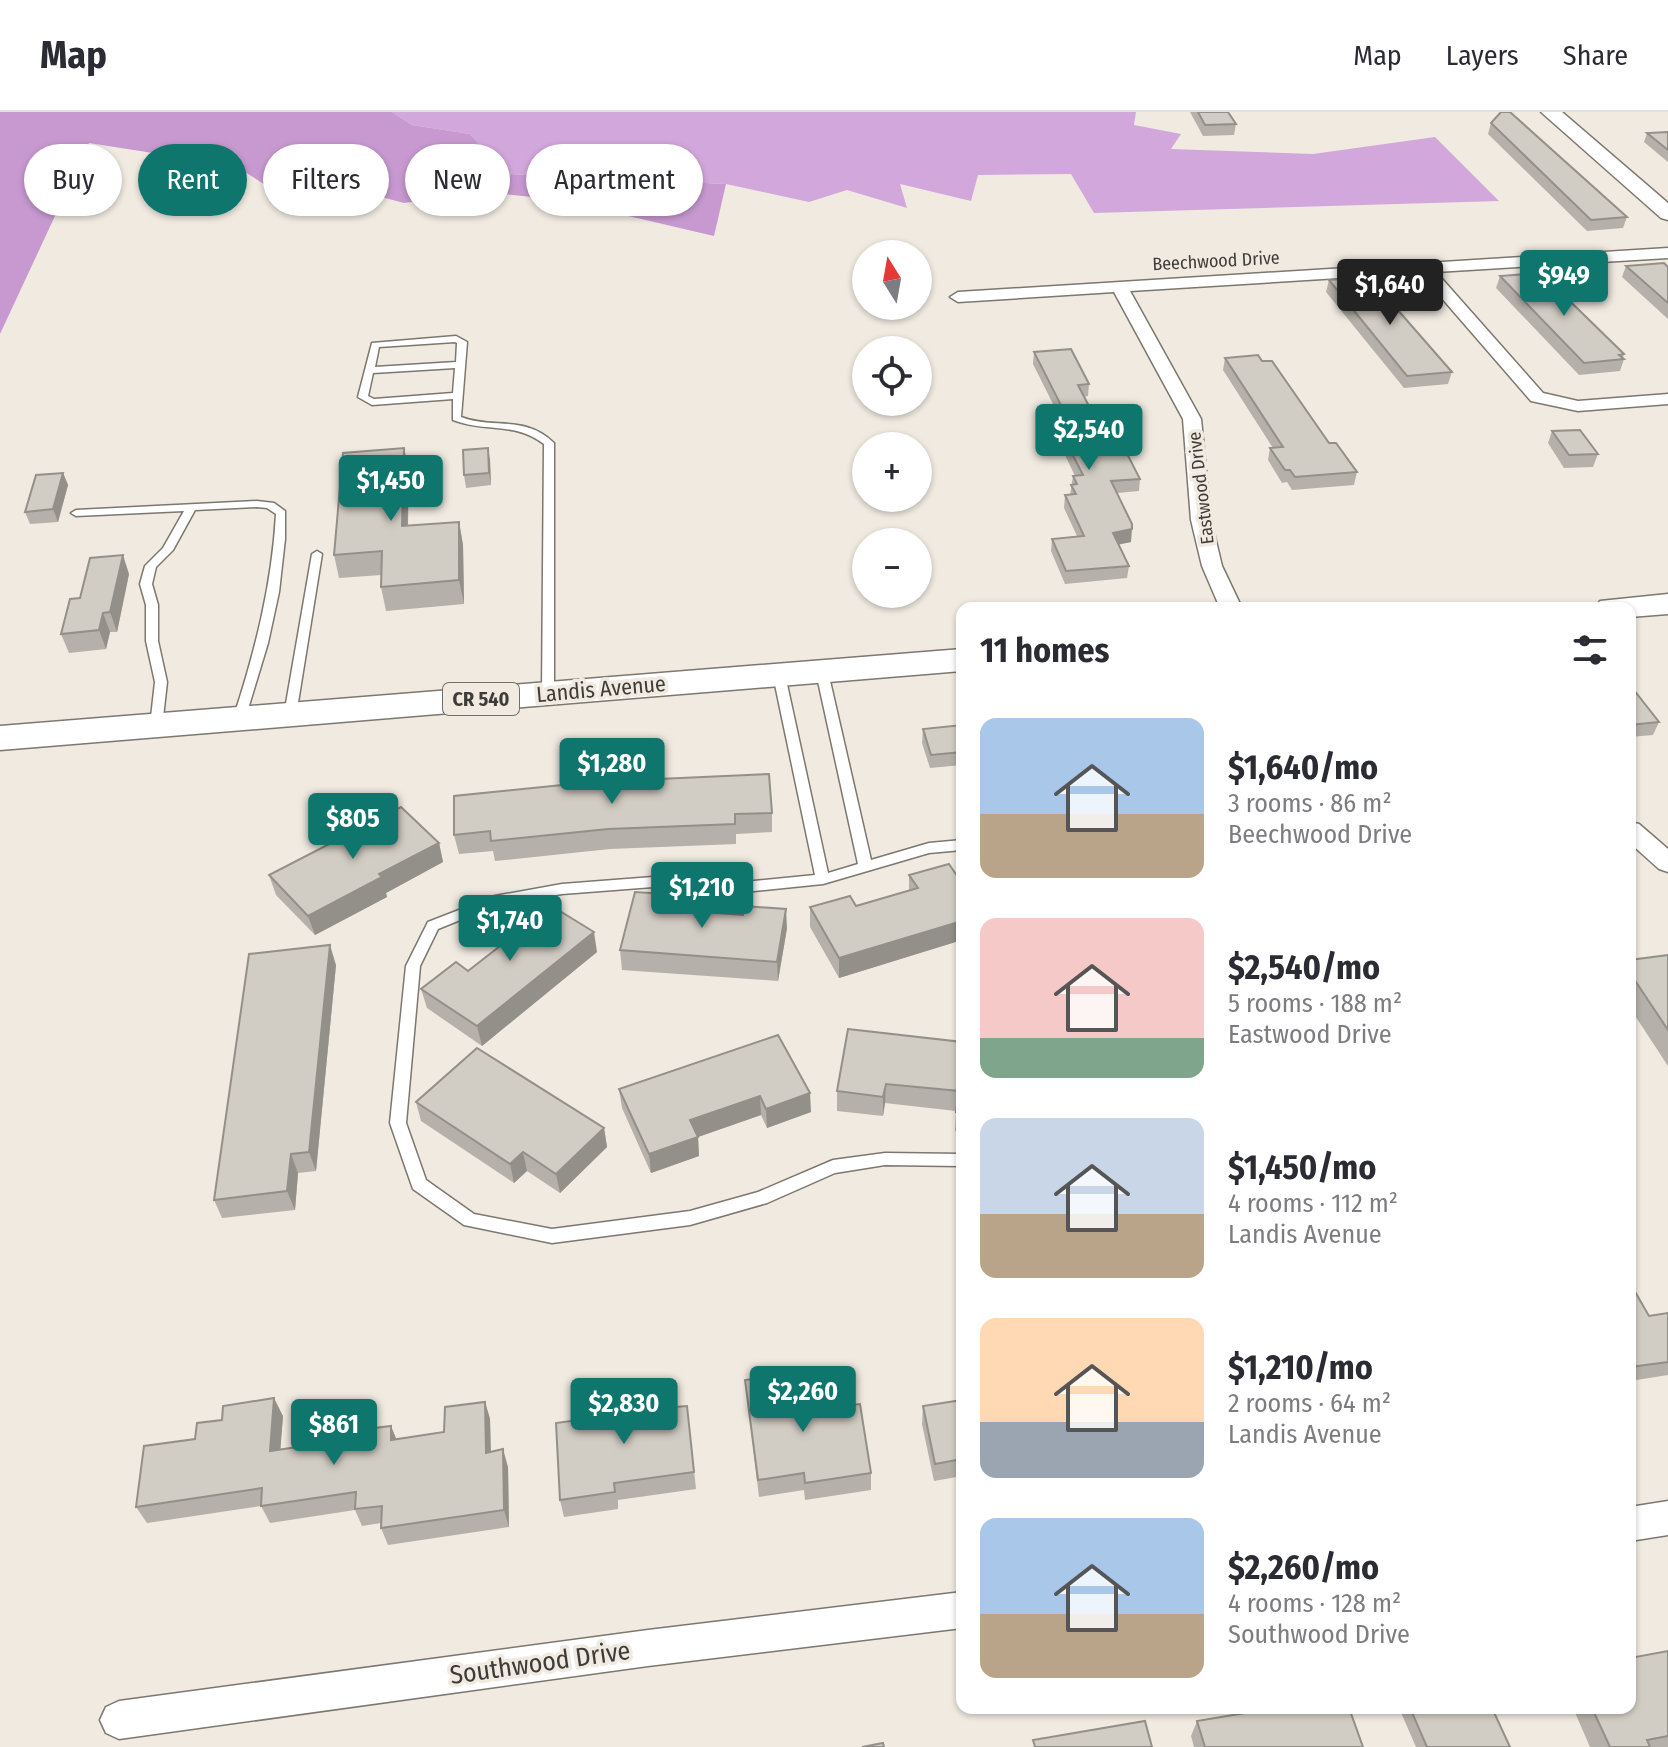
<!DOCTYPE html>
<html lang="en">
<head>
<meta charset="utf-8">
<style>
  body { margin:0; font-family:"Fira Sans Condensed",sans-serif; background:#f2f2f3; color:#2b2b33; height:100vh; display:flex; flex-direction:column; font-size:30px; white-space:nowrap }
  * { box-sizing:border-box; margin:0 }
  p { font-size:26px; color:#7c7c81 }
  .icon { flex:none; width:44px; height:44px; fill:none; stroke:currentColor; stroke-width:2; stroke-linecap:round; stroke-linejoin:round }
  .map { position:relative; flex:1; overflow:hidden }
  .drawer { position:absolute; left:956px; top:490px; width:680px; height:1112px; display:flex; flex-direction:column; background:#fff; border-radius:16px; box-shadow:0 2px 6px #0004 }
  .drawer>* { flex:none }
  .top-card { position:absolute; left:24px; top:32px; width:760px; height:72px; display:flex; gap:16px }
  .needle { width:52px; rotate:349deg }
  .fabs { position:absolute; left:852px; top:128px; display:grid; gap:16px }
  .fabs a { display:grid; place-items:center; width:80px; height:80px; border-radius:50%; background:#fff; box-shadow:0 2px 6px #0004; font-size:40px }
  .price { position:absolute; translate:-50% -68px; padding:0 18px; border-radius:8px; background:#0f766e; color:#fff; font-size:26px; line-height:52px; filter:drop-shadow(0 2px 4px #0008) }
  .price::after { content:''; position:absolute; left:50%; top:48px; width:24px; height:18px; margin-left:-12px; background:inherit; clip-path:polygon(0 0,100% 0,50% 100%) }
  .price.on { background:#222; color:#fff }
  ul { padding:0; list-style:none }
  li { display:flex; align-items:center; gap:24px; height:200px; padding:0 24px }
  li span { display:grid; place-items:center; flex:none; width:224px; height:160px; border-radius:16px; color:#555 }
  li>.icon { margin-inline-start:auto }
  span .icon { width:96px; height:96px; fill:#fffc; stroke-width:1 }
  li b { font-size:34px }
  h2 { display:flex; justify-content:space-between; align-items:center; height:96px; padding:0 24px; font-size:34px }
  .tag { padding:0 28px; border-radius:36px; background:#fff; box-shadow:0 2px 6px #0004; font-size:28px; line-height:72px }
  .tag.on { background:#0f766e; color:#fff }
  header { display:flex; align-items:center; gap:48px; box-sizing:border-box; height:112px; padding:0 40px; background:#fff; border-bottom:2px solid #e1e1e2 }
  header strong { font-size:38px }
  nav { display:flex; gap:44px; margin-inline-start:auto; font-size:28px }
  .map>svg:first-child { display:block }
</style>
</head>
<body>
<header>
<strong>Map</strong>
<nav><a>Map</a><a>Layers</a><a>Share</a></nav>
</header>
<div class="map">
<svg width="1668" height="1635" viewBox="0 0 1668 1635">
  <rect width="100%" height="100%" fill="#f0eae1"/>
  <!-- green -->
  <polygon fill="#d2a7db" points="392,0 1136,0 1134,13 1181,22 1171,37 1313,42 1435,25 1499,89 1094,101 1071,62 978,63 971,89 900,72 907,96 847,78 809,90 726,72 506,62 470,22 412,13"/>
  <!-- forest -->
  <polygon fill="#c799d0" points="0,0 392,0 412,13 470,22 506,62 726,72 714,124 560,88 485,80 404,91 340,74 284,85 236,54 89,31 0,222"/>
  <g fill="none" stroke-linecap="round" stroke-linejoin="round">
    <!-- service casing -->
    <g stroke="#7c776f" stroke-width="3">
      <g id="service">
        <path d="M456,224l11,6 -6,75c34,13 63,-3 93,26v251l-2,3 -4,1 -6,-4 2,-250c-31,-23 -58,-11 -91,-24v-21l-81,6 -14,-8 14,-54zM455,230l2,1 -1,19 -81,5 4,-20zM455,256l-2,25 -79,6 -6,-3 5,-23z"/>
        <path d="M257,389l17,2 11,8v28l-6,53 -11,51 -23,76 -6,4 -6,-4c22,-67 39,-134 43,-205l-9,-6 -10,-1 -62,3 -22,40 -17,17 -4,17 6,21v36l9,41 -5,44 -6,4 -4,-1 -2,-3 5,-44 -9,-41v-36l-6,-21 5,-18 18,-18 21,-37 -108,5 -5,-3 5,-3z"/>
        <polygon points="317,439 322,442 296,603 290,607 284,603 312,442"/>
        <polygon points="822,556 828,560 871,748 929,731 962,728 962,738 929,741 823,772 754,779 653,775 562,782 497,793 438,817 420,854 406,1011 426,1068 474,1102 552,1117 690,1099 758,1080 833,1048 885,1041 962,1042 962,1054 885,1053 835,1061 767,1091 690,1113 552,1131 464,1113 413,1077 390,1011 406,854 428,810 495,784 562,772 653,765 754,769 815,763 773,563 779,559 785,563 828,761 858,752 816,560"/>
      </g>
    </g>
    <!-- minor casing -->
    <g stroke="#7c776f" stroke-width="3">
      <g id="minor">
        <polygon points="1668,136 1668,146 1436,160 1543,281 1578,289 1668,282 1668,292 1578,299 1531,289 1420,161 1130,179 1201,307 1211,408 1222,454 1242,496 1220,496 1202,454 1191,408 1183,307 1114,180 958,190 950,185 958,180"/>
        <polygon points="1630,710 1639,712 1668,737 1668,760 1659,757 1630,731"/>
        <polygon points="1668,1389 1668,1423 1630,1429 1630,1395"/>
        <polygon points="962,1480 962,1516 648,1554 119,1627 106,1621 100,1608 106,1595 119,1589 648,1518"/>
      </g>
    </g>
    <!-- secondary casing -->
    <g stroke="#7c776f" stroke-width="3">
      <polygon id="secondary" points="1541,0 1562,0 1668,91 1668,108 1661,106"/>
    </g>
    <!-- primary casing -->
    <g stroke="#7c776f" stroke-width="3">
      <g id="primary">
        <polygon points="1668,482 1668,502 1630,505 1630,496 1595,496 1600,489"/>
        <polygon points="962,537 962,559 0,638 0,614"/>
      </g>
    </g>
    <!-- service -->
    <use href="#service" fill="#fff" fill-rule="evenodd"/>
    <!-- minor -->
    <use href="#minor" fill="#fff" fill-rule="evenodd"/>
    <!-- secondary -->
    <use href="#secondary" fill="#fff" fill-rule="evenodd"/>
    <!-- primary -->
    <use href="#primary" fill="#fff" fill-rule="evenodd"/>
  </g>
  <!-- wall -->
  <g fill="#b5b0a9">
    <polygon points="1190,0 1228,0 1236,12 1234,23 1203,24"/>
    <polygon points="1491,11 1627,105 1623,116 1587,119 1488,22"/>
    <polygon points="1668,20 1668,50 1644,30 1647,21"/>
    <polygon points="1626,154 1668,155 1668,207 1622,165"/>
    <polygon points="1500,164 1624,242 1623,246 1624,247 1620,259 1579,263 1496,176"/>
    <polygon points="1329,168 1452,260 1448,272 1404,276 1326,180"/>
    <polygon points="1034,240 1089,272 1088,284 1084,285 1105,325 1140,367 1139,379 1117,381 1131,430 1119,432 1129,454 1127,466 1065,472 1051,439 1052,427 1077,424 1064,396 1065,383 1070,383 1073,364 1075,364 1055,322 1056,310 1062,310 1033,252"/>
    <polygon points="1225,246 1329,331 1357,360 1354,373 1292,378 1287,370 1282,371 1268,348 1270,336 1273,336 1223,258"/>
    <polygon points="1552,319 1598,342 1593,355 1564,356 1548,331"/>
    <polygon points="404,336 409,359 408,414 459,410 463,433 464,492 386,499 381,475 381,463 339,466 334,443"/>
    <polygon points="490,348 491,373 466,376 464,363"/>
    <polygon points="63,361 68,373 58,410 30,412 25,400"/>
    <polygon points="129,462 117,520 110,520 106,537 69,541 61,522 80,486"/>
    <polygon points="1630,573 1659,610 1653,623 1630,625"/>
    <polygon points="962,613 962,653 930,656 922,631 923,617"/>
    <polygon points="454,684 772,701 772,720 736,722 736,732 610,737 495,749 493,739 459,742 454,723"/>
    <polygon points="439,731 443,750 386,781 387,785 315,823 276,783 269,763"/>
    <polygon points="909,763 962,771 962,828 839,866 810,815 810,795 856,794 909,779"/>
    <polygon points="680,783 681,799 787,816 778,869 622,858 620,838"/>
    <polygon points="504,811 597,840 482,934 427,896 421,877 468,859 507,828"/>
    <polygon points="1668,843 1668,954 1630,896 1630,848"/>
    <polygon points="336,853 316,1059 298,1061 295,1098 222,1106 214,1088"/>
    <polygon points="778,923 811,1000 767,1016 761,1003 698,1025 699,1044 651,1061 622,996 619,977"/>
    <polygon points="962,930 962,1020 955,1019 956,999 885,991 883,1004 837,999 837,979"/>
    <polygon points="416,990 604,1016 607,1035 560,1081 527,1059 514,1071 421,1009"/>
    <polygon points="1630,1171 1649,1204 1668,1201 1668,1263 1630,1269"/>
    <polygon points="745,1268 802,1298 871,1361 871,1378 805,1388 804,1378 759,1385"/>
    <polygon points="962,1288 962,1364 934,1369 922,1312 923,1294"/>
    <polygon points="485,1290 490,1307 491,1340 508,1355 509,1415 388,1433 381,1416 381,1411 362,1414 355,1398 270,1411 261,1394 147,1411 136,1395 195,1327 283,1304 280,1338 396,1327 444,1320"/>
    <polygon points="687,1294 696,1377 618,1388 618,1397 564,1405 560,1388 676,1295"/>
    <polygon points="1668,1539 1668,1635 1590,1635 1573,1596 1630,1596"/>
    <polygon points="1399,1596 1492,1596 1510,1635 1416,1635"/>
    <polygon points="1197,1609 1363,1635 1194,1635 1191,1624"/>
  </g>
  <!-- shaded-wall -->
  <g fill="#939089">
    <polygon points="404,336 409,359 407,438 402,414"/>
    <polygon points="488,336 490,348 491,373 489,361"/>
    <polygon points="63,361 68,373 58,410 53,397"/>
    <polygon points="459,410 463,433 464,492 459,468"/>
    <polygon points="1132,417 1131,430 1112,434 1113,421"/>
    <polygon points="123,443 129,462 117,520 110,500"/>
    <polygon points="103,501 110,520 106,537 99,518"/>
    <polygon points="439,731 443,750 386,781 387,785 315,823 308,804 379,762"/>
    <polygon points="680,783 682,802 676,798"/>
    <polygon points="786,797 787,816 778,869 777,850"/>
    <polygon points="962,809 962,828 839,866 839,846"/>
    <polygon points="594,820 597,840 482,934 477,914"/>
    <polygon points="330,833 336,853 316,1059 309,1040"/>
    <polygon points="886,972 885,991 883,1004 883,985"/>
    <polygon points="810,981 811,1000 767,1016 766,997"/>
    <polygon points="760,984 761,1003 698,1025 699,1044 651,1061 649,1042 690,1008"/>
    <polygon points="604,1016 607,1035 560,1081 556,1062"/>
    <polygon points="523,1040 527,1059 514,1071 510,1052"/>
    <polygon points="291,1042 298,1061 295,1098 287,1079"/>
    <polygon points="274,1286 283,1304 279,1356 270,1339"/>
    <polygon points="485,1290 490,1307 491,1358 486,1341"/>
    <polygon points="391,1314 398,1331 391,1328"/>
    <polygon points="503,1337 508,1355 509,1415 504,1398"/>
  </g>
  <!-- building -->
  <g fill="#d2cdc4" stroke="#939089" stroke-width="2">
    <polygon points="1198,0 1228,0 1236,12 1205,13"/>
    <polygon points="1501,0 1510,0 1627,105 1591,108 1491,11"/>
    <polygon points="1668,20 1668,38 1647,21"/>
    <polygon points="1664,151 1668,155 1668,191 1626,154"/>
    <polygon points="1541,161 1624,242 1619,243 1624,247 1584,251 1500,164"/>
    <polygon points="1369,165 1452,260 1407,264 1329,168"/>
    <polygon points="1071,237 1089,272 1078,273 1105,325 1118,324 1140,367 1111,369 1132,412 1132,417 1113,421 1129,454 1066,459 1052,427 1084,424 1065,383 1076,382 1071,373 1077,372 1073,364 1083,363 1056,310 1069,309 1034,240"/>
    <polygon points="1258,243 1262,249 1272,249 1329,331 1336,331 1357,360 1295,365 1290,358 1285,358 1270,336 1283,335 1225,246"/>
    <polygon points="1580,318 1598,342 1569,343 1552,319"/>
    <polygon points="404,336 402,414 459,410 459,468 381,475 382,439 334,443 343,341"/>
    <polygon points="488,336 489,361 464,363 463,338"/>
    <polygon points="63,361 53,397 25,400 36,363"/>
    <polygon points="123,443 110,500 103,501 99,518 61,522 70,487 80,486 90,446"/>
    <polygon points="1630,573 1659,610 1630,613"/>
    <polygon points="962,613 962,640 931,643 923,617"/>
    <polygon points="769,662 772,701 735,702 735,712 608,717 491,729 490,719 454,723 454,684 592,670"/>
    <polygon points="401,695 439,731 379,762 382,765 308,804 269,763"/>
    <polygon points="949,752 962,771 962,809 839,846 810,795 850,784 856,794 918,776 909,763"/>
    <polygon points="635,780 680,783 676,798 743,803 744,794 786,797 777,850 620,838"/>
    <polygon points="537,785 594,820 477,914 421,877 456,850 468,859 518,820 504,811"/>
    <polygon points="330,833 309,1040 291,1042 287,1079 214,1088 249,842"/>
    <polygon points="1668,843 1668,918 1630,861 1630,848"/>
    <polygon points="848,917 962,930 962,1000 956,1000 959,979 886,972 883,985 837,979"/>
    <polygon points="778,923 810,981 766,997 760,984 690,1008 698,1025 649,1042 619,977"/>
    <polygon points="477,936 604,1016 556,1062 523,1040 510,1052 416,990"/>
    <polygon points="1630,1171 1649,1204 1668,1201 1668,1250 1630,1255"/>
    <polygon points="796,1261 802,1298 860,1292 871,1361 805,1371 804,1361 758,1368 745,1268"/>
    <polygon points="673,1275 675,1295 687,1294 694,1360 614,1371 615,1380 560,1388 556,1311 635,1300 633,1281"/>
    <polygon points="274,1286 270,1339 358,1326 359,1318 391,1314 391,1328 444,1320 445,1295 485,1290 486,1341 503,1337 504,1398 381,1416 382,1394 355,1397 356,1380 261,1394 262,1376 136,1395 144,1334 195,1327 197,1311 222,1308 223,1294"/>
    <polygon points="962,1288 962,1347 935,1352 923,1294"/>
    <polygon points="1668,1539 1668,1624 1647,1628 1650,1635 1610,1635 1592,1596 1630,1596 1630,1546"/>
    <polygon points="1275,1596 1349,1596 1363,1635 1205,1635 1197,1609"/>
    <polygon points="1410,1596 1492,1596 1510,1635 1427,1635"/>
    <polygon points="1145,1609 1152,1635 1035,1635 1033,1628"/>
    <polygon points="883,1631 884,1635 862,1635"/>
  </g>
  <g text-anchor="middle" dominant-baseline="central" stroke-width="7" stroke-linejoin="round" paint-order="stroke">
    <!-- far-street labels -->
    <g font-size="18" fill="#3e3c38" stroke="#f0eae1">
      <text transform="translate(1216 149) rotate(-3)">Beechwood Drive</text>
      <text transform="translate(1201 376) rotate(-97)">Eastwood Drive</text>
    </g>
    <!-- shield labels -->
    <rect fill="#f0eae1" stroke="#73706b" stroke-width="2" x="443" y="571" width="76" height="32" rx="6"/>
    <g font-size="20" font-weight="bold" fill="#3e3c38">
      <text x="481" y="587">CR 540</text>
    </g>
    <!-- street labels -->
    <g font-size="22" fill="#3e3c38" stroke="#f0eae1">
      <text transform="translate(601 577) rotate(-5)">Landis Avenue</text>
    </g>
    <!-- near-street labels -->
    <g font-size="26" fill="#3e3c38" stroke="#f0eae1">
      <text transform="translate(540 1551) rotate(-8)">Southwood Drive</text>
    </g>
  </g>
</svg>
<div class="fabs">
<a><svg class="needle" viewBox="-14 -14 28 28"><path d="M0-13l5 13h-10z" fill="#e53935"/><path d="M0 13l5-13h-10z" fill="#7c7c81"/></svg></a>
<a><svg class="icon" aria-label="locate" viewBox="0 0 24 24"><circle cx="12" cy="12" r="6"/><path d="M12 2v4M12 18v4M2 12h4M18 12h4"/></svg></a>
<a>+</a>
<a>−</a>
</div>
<b class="price" style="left:1564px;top:206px">$949</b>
<b class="price on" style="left:1390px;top:215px">$1,640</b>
<b class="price" style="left:1089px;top:360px">$2,540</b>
<b class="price" style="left:391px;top:411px">$1,450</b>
<b class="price" style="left:612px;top:694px">$1,280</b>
<b class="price" style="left:353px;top:749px">$805</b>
<b class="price" style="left:702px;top:818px">$1,210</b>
<b class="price" style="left:510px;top:851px">$1,740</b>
<b class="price" style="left:803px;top:1322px">$2,260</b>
<b class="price" style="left:624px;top:1334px">$2,830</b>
<b class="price" style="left:334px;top:1355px">$861</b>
<div class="top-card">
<a class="tag">Buy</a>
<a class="tag on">Rent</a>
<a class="tag">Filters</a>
<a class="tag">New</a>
<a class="tag">Apartment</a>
</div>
<section class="drawer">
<h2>11 homes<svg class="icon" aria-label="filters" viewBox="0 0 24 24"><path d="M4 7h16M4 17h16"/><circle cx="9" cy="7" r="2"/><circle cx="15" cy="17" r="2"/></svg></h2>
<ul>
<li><span style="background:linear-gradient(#a9c7e8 60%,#b9a48a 0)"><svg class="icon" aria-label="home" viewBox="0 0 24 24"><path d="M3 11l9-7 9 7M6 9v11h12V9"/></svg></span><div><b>$1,640/mo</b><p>3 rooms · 86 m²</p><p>Beechwood Drive</p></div></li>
<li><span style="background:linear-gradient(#f6c9c9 75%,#7fa58c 0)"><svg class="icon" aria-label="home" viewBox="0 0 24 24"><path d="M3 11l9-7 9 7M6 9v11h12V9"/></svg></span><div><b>$2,540/mo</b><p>5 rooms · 188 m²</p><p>Eastwood Drive</p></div></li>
<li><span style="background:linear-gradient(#c9d6e8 60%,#b9a48a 0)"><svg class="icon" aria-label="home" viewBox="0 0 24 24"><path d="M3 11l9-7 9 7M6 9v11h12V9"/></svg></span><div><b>$1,450/mo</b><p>4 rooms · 112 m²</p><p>Landis Avenue</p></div></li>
<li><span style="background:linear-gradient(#ffd9b3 65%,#9aa5b1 0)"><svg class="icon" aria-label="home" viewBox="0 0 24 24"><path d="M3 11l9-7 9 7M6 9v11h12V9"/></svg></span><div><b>$1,210/mo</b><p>2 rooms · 64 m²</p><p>Landis Avenue</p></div></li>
<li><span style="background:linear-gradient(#a9c7e8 60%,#b9a48a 0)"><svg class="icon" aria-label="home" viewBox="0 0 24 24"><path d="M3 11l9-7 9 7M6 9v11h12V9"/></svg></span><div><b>$2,260/mo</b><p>4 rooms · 128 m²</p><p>Southwood Drive</p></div></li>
</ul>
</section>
</div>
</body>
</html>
